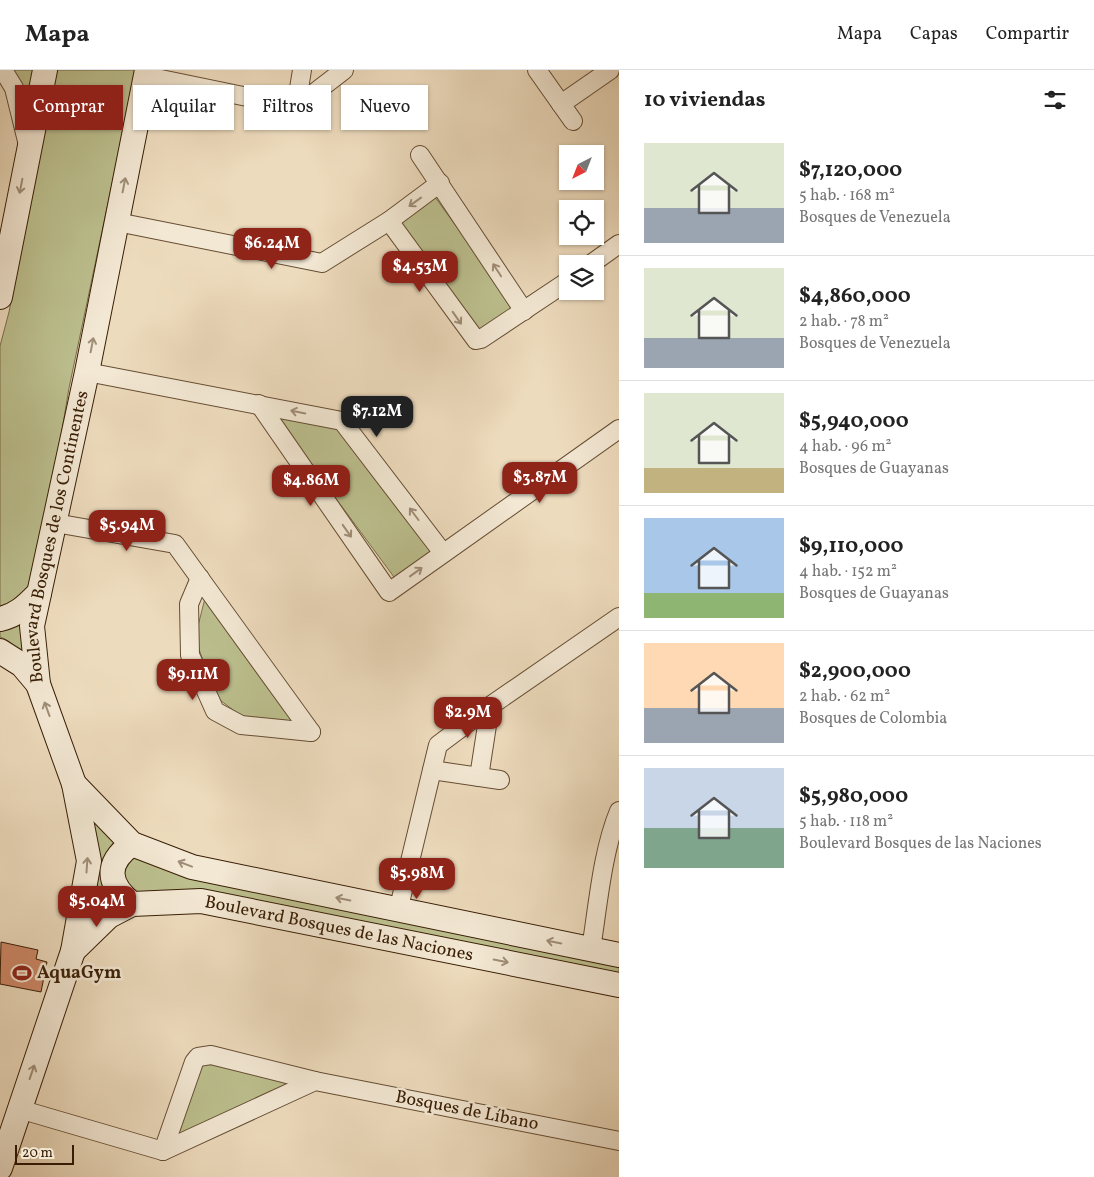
<!DOCTYPE html>
<html lang="es">
<head>
<meta charset="utf-8">
<style>
  body { margin:0; font-family:Vollkorn,serif; background:#f2f2f2; color:#222; height:100vh; display:flex; flex-direction:column; font-size:19px; white-space:nowrap }
  * { box-sizing:border-box; margin:0 }
  p { font-size:16px; color:#767676 }
  .icon { flex:none; width:28px; height:28px; fill:none; stroke:currentColor; stroke-width:2; stroke-linecap:round; stroke-linejoin:round }
  .map { position:relative; flex:1; overflow:hidden }
  .drawer { display:flex; flex-direction:column; background:#fff; width:475px }
  .drawer>* { flex:none }
  .top-card { position:absolute; left:15px; top:15px; width:475px; height:45px; display:flex; gap:10px }
  .needle { width:32px; rotate:222deg }
  .buttons { position:absolute; left:559px; top:75px; display:grid; gap:10px }
  .buttons a { display:grid; place-items:center; width:45px; height:45px; border-radius:0px; background:#fff; box-shadow:0 1px 4px #0004; font-size:25px }
  .scale { position:absolute; left:15px; bottom:12px; width:59px; box-sizing:border-box; padding-left:5px; border:2px solid #391e05; border-top:0; font-size:14px; line-height:18px; white-space:nowrap; color:#391e05; -webkit-text-stroke:4px #f3e8d4; paint-order:stroke }
  .price { position:absolute; translate:-50% -42px; padding:0 11px; border-radius:10px; background:#8f2418; color:#fff; font-size:16px; line-height:32px; filter:drop-shadow(0 1px 2px #0008) }
  .price::after { content:''; position:absolute; left:50%; top:30px; width:15px; height:11px; margin-left:-8px; background:inherit; clip-path:polygon(0 0,100% 0,50% 100%) }
  .price.current { background:#222; color:#fff }
  ul { padding:0; list-style:none }
  li { display:flex; align-items:center; gap:15px; height:125px; padding:0 25px }
  li+li { border-top:1px solid #e0e0e0 }
  li span { display:grid; place-items:center; flex:none; width:140px; height:100px; border-radius:0px; color:#555 }
  li>.icon { margin-inline-start:auto }
  span .icon { width:60px; height:60px; fill:#fffc; stroke-width:1 }
  li b { font-size:21px }
  h2 { display:flex; justify-content:space-between; align-items:center; height:60px; padding:0 25px; font-size:21px }
  .pill { padding:0 18px; border-radius:0px; background:#fff; box-shadow:0 1px 4px #0004; font-size:18px; line-height:45px }
  .pill.current { background:#8f2418; color:#fff }
  header { display:flex; align-items:center; gap:30px; box-sizing:border-box; height:70px; padding:0 25px; background:#fff; border-bottom:1px solid #e0e0e0 }
  header strong { font-size:24px }
  nav { display:flex; gap:28px; margin-inline-start:auto; font-size:18px }
  main { display:flex; flex:1; min-height:0 }
  .map>svg:first-child { display:block }
</style>
</head>
<body>
<header>
<strong>Mapa</strong>
<nav><a>Mapa</a><a>Capas</a><a>Compartir</a></nav>
</header>
<main>
<div class="map">
<svg width="619" height="1107" viewBox="0 0 619 1107">
  <rect width="100%" height="100%" fill="#eddbbd"/>
  <filter id="stains"><feTurbulence type="fractalNoise" baseFrequency=".004" numOctaves="4"/><feColorMatrix values="0 0 0 0 .2 0 0 0 0 .09 0 0 0 0 .02 0 0 0 .5 -.17"/></filter>
  <radialGradient id="worn" r=".72"><stop offset=".6" stop-color="#630" stop-opacity="0"/><stop offset="1" stop-color="#630" stop-opacity=".3"/></radialGradient>
  <!-- green -->
  <g fill="#bcbf8e" stroke="#7a6e4a">
    <polygon points="10,0 37,0 28,60"/>
    <polygon points="57,0 136,0 69,318 37,510 23,528 0,538 0,276 9,242"/>
    <polygon points="435,127 511,232 510,246 481,265 399,151"/>
    <polygon points="274,345 335,356 435,483 397,511"/>
    <polygon points="205,528 296,653 245,649 216,627 195,568"/>
    <path d="M22,549l6,45c-7,-10 -15,-23 -28,-27v-11z"/>
    <polygon points="87,738 123,772 117,837 101,837 92,843"/>
    <polygon points="132,784 619,888 619,918 293,855 145,836 120,812 127,787"/>
    <polygon points="212,989 294,1011 175,1074 202,994"/>
  </g>
  <!-- building -->
  <polygon fill="#cd8867" stroke="#391e05" points="1,872 38,880 36,889 47,892 41,922 0,914"/>
  <g fill="none" stroke-linecap="round" stroke-linejoin="round">
    <!-- street casing -->
    <g stroke="#664d33" stroke-width="20">
      <g id="street">
        <polyline points="3,0 14,18 28,75"/>
        <polyline points="537,0 573,51"/>
        <polyline points="146,6 296,37 344,0"/>
        <polyline points="561,34 610,0"/>
        <polyline points="296,37 302,0"/>
        <polyline points="420,85 524,241"/>
        <polyline points="389,151 476,270 481,269 568,211"/>
        <polyline points="117,152 322,193 389,151 440,113"/>
        <polyline points="591,194 619,174"/>
        <polyline points="87,302 342,351 443,483"/>
        <polyline points="259,334 389,522 619,359"/>
        <polyline points="55,453 175,474 311,662"/>
        <polyline points="200,508 189,534 190,585 215,641 241,655 311,662"/>
        <polyline points="432,700 500,710"/>
        <polyline points="479,707 490,636"/>
        <polyline points="398,841 438,675 490,636 619,547"/>
        <path d="M591,879c7,-43 11,-97 28,-138"/>
        <polyline points="19,1039 163,1081 315,1011 619,1071"/>
        <polyline points="163,1081 194,992 198,987 211,985 315,1011"/>
      </g>
    </g>
    <!-- secondary casing -->
    <g stroke="#391e05" stroke-width="26">
      <g id="secondary">
        <polyline points="0,227 45,0"/>
        <path d="M0,549c18,-4 27,-14 39,-26"/>
        <polyline points="0,581 22,595 38,614"/>
        <polyline points="74,714 132,774 192,797 619,885"/>
        <path d="M132,774c-27,19 -25,40 0,60"/>
        <path id="s1" d="M73,881l36,-35 23,-12 69,-3 418,84"/>
        <path id="s2" d="M0,1098l73,-217 16,-90 -15,-77 -36,-100 -6,-58 55,-254 60,-302"/>
      </g>
    </g>
    <!-- street -->
    <use href="#street" stroke="#f3e8d4" stroke-width="18"/>
    <!-- secondary -->
    <use href="#secondary" stroke="#f3e8d4" stroke-width="24"/>
  </g>
  <!-- one-way arrows -->
  <defs><path id="oneway-shaft" d="M-6 0H5M1.5-3L5.5 0L1.5 3" fill="none" stroke-width="1.6" stroke-linecap="round" stroke-linejoin="round" transform="scale(1.25)"/></defs>
  <g stroke="#9f8d77">
    <use href="#oneway-shaft" transform="translate(124 115) rotate(-79)"/>
    <use href="#oneway-shaft" transform="translate(21 116) rotate(101)"/>
    <use href="#oneway-shaft" transform="translate(415 132) rotate(144)"/>
    <use href="#oneway-shaft" transform="translate(497 200) rotate(-123)"/>
    <use href="#oneway-shaft" transform="translate(457 248) rotate(55)"/>
    <use href="#oneway-shaft" transform="translate(92 275) rotate(-79)"/>
    <use href="#oneway-shaft" transform="translate(298 342) rotate(-169)"/>
    <use href="#oneway-shaft" transform="translate(414 444) rotate(-127)"/>
    <use href="#oneway-shaft" transform="translate(347 461) rotate(55)"/>
    <use href="#oneway-shaft" transform="translate(416 502) rotate(-36)"/>
    <use href="#oneway-shaft" transform="translate(47 639) rotate(-110)"/>
    <use href="#oneway-shaft" transform="translate(185 794) rotate(-159)"/>
    <use href="#oneway-shaft" transform="translate(87 795) rotate(-86)"/>
    <use href="#oneway-shaft" transform="translate(343 829) rotate(-168)"/>
    <use href="#oneway-shaft" transform="translate(554 872) rotate(-169)"/>
    <use href="#oneway-shaft" transform="translate(501 891) rotate(11)"/>
    <use href="#oneway-shaft" transform="translate(32 1002) rotate(-71)"/>
  </g>
  <!-- icons -->
  <defs>
    <g id="stadium-bare" transform="scale(1.5)"><path d="M0-5a6.5 5 0 1 0 0 10a6.5 5 0 1 0 0-10ZM-3.5-1.8h7v3.6h-7Z" fill="#8f2418" stroke="#f3e8d4" stroke-width="2.5" paint-order="stroke"/></g>
  </defs>
  <g fill-rule="evenodd">
    <use href="#stadium-bare" x="22" y="903"/>
  </g>
  <g text-anchor="middle" dominant-baseline="central" stroke-width="5" stroke-linejoin="round" paint-order="stroke">
    <!-- street labels -->
    <g font-size="18" fill="#391e05" stroke="#f3e8d4">
      <text stroke="none"><textPath href="#s2" startOffset="655">Boulevard Bosques de los Continentes</textPath></text>
      <text stroke="none"><textPath href="#s1" startOffset="286">Boulevard Bosques de las Naciones</textPath></text>
      <text transform="translate(467 1041) rotate(11)">Bosques de Líbano</text>
    </g>
    <!-- poi labels -->
    <g font-size="18" font-weight="bold" fill="#391e05" stroke="#f3e8d4" text-anchor="start">
      <text x="37" y="903">AquaGym</text>
    </g>
  </g>
  <rect width="100%" height="100%" filter="url(#stains)"/>
  <rect width="100%" height="100%" fill="url(#worn)"/>
</svg>
<div class="buttons">
<a><svg class="needle" viewBox="-14 -14 28 28"><path d="M0-13l5 13h-10z" fill="#e53935"/><path d="M0 13l5-13h-10z" fill="#767676"/></svg></a>
<a><svg class="icon" aria-label="locate" viewBox="0 0 24 24"><circle cx="12" cy="12" r="6"/><path d="M12 2v4M12 18v4M2 12h4M18 12h4"/></svg></a>
<a><svg class="icon" aria-label="layers" viewBox="0 0 24 24"><path d="M12 4l9 5-9 5-9-5zM3 14l9 5 9-5"/></svg></a>
</div>
<div class="scale">20 m</div>
<b class="price" style="left:272px;top:200px">$6.24M</b>
<b class="price" style="left:420px;top:223px">$4.53M</b>
<b class="price current" style="left:377px;top:368px">$7.12M</b>
<b class="price" style="left:540px;top:434px">$3.87M</b>
<b class="price" style="left:311px;top:437px">$4.86M</b>
<b class="price" style="left:127px;top:482px">$5.94M</b>
<b class="price" style="left:193px;top:631px">$9.11M</b>
<b class="price" style="left:468px;top:669px">$2.9M</b>
<b class="price" style="left:417px;top:830px">$5.98M</b>
<b class="price" style="left:97px;top:858px">$5.04M</b>
<div class="top-card">
<a class="pill current">Comprar</a>
<a class="pill">Alquilar</a>
<a class="pill">Filtros</a>
<a class="pill">Nuevo</a>
</div>
</div>
<section class="drawer">
<h2>10 viviendas<svg class="icon" aria-label="filters" viewBox="0 0 24 24"><path d="M4 7h16M4 17h16"/><circle cx="9" cy="7" r="2"/><circle cx="15" cy="17" r="2"/></svg></h2>
<ul>
<li><span style="background:linear-gradient(#dfe7d0 65%,#9aa5b1 0)"><svg class="icon" aria-label="home" viewBox="0 0 24 24"><path d="M3 11l9-7 9 7M6 9v11h12V9"/></svg></span><div><b>$7,120,000</b><p>5 hab. · 168 m²</p><p>Bosques de Venezuela</p></div></li>
<li><span style="background:linear-gradient(#dfe7d0 70%,#9aa5b1 0)"><svg class="icon" aria-label="home" viewBox="0 0 24 24"><path d="M3 11l9-7 9 7M6 9v11h12V9"/></svg></span><div><b>$4,860,000</b><p>2 hab. · 78 m²</p><p>Bosques de Venezuela</p></div></li>
<li><span style="background:linear-gradient(#dfe7d0 75%,#c2b280 0)"><svg class="icon" aria-label="home" viewBox="0 0 24 24"><path d="M3 11l9-7 9 7M6 9v11h12V9"/></svg></span><div><b>$5,940,000</b><p>4 hab. · 96 m²</p><p>Bosques de Guayanas</p></div></li>
<li><span style="background:linear-gradient(#a9c7e8 75%,#8fb573 0)"><svg class="icon" aria-label="home" viewBox="0 0 24 24"><path d="M3 11l9-7 9 7M6 9v11h12V9"/></svg></span><div><b>$9,110,000</b><p>4 hab. · 152 m²</p><p>Bosques de Guayanas</p></div></li>
<li><span style="background:linear-gradient(#ffd9b3 65%,#9aa5b1 0)"><svg class="icon" aria-label="home" viewBox="0 0 24 24"><path d="M3 11l9-7 9 7M6 9v11h12V9"/></svg></span><div><b>$2,900,000</b><p>2 hab. · 62 m²</p><p>Bosques de Colombia</p></div></li>
<li><span style="background:linear-gradient(#c9d6e8 60%,#7fa58c 0)"><svg class="icon" aria-label="home" viewBox="0 0 24 24"><path d="M3 11l9-7 9 7M6 9v11h12V9"/></svg></span><div><b>$5,980,000</b><p>5 hab. · 118 m²</p><p>Boulevard Bosques de las Naciones</p></div></li>
</ul>
</section>
</main>
</body>
</html>
